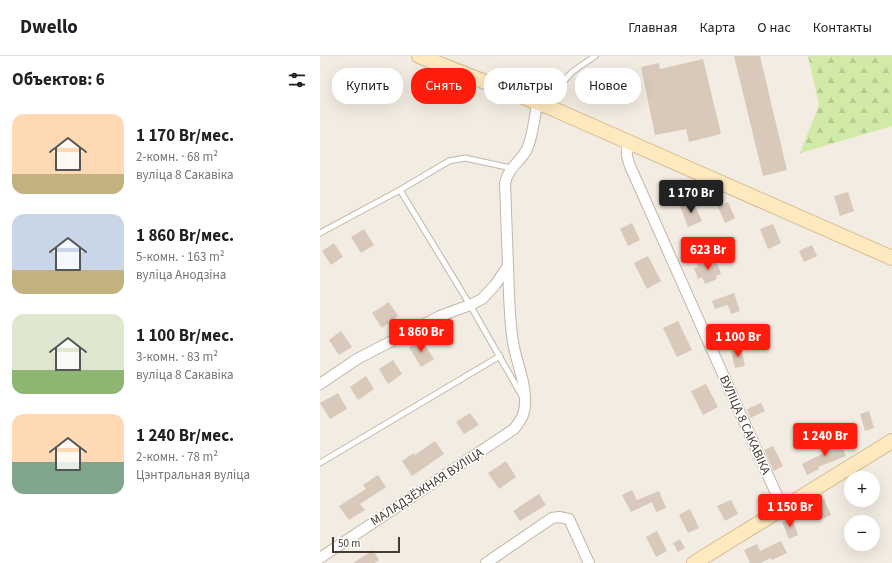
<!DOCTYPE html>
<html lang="ru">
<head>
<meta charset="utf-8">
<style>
  body { margin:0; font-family:"Source Sans 3",sans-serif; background:#f2f2f2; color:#202124; height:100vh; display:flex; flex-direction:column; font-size:15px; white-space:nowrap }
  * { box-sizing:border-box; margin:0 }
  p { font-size:13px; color:#757577 }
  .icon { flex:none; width:22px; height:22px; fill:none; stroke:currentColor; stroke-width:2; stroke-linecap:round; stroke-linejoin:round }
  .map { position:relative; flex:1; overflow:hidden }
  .details { display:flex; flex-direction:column; background:#fff; width:320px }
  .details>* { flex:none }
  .top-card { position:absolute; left:12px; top:12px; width:380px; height:36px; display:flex; gap:8px }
  .tools { position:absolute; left:524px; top:415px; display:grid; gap:8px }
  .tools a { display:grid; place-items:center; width:36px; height:36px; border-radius:50%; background:#fff; box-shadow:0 4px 16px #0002; font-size:20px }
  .scale { position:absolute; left:12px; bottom:10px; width:68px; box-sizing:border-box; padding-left:4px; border:2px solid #443c33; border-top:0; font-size:11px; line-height:14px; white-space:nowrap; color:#443c33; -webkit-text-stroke:3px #fff; paint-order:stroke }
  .price { position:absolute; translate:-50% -34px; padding:0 9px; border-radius:4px; background:#ff1c0d; color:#fff; font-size:13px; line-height:26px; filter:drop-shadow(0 1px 2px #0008) }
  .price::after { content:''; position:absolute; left:50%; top:24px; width:12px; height:9px; margin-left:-6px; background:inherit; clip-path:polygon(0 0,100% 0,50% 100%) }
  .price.current { background:#222; color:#fff }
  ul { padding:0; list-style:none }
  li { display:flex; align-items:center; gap:12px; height:100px; padding:0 12px }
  li span { display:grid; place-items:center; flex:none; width:112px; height:80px; border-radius:12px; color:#555 }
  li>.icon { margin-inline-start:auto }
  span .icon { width:48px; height:48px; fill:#fffc; stroke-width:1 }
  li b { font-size:17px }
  h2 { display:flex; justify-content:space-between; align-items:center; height:48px; padding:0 12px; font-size:17px }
  .pill { padding:0 14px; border-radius:16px; background:#fff; box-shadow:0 4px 16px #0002; font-size:14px; line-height:36px }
  .pill.current { background:#ff1c0d; color:#fff }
  header { display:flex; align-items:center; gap:24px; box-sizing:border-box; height:56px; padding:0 20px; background:#fff; border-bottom:1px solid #e0e0e0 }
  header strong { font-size:19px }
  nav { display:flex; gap:22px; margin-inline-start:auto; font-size:14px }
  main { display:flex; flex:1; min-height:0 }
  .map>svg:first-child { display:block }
</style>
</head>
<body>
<header>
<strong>Dwello</strong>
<nav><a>Главная</a><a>Карта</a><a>О нас</a><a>Контакты</a></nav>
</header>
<main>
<section class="details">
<h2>Объектов: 6<svg class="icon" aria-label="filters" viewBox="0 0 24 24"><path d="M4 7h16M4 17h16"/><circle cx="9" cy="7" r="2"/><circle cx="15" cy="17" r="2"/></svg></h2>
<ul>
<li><span style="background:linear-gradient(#ffd9b3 75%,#c2b280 0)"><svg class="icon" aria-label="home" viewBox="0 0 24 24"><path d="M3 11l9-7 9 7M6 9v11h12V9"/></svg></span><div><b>1 170 Br/мес.</b><p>2-комн. · 68 m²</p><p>вуліца 8 Сакавіка</p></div></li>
<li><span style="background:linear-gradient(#c9d6e8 70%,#c2b280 0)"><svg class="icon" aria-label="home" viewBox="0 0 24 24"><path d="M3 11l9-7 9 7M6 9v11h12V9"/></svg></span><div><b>1 860 Br/мес.</b><p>5-комн. · 163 m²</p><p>вуліца Анодзіна</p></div></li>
<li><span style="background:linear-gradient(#dfe7d0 70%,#8fb573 0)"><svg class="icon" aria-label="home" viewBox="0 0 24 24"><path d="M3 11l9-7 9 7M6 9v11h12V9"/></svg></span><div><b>1 100 Br/мес.</b><p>3-комн. · 83 m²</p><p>вуліца 8 Сакавіка</p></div></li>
<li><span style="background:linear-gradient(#ffd9b3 60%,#7fa58c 0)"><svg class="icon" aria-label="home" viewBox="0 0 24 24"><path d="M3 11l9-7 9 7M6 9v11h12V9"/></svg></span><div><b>1 240 Br/мес.</b><p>2-комн. · 78 m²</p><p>Цэнтральная вуліца</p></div></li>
</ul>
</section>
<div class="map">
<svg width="572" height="507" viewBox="0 0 572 507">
  <defs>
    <pattern id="forest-firs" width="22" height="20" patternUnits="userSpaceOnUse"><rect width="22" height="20" fill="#d2eaa8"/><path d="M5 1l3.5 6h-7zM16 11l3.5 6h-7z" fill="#b6ca91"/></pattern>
  </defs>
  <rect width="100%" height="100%" fill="#f3ece2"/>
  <!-- forest -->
  <polygon fill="url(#forest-firs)" points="488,0 572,0 572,70 480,97 499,49"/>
  <!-- building -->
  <g fill="#d8c9ba">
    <polygon points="414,0 440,0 467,114 443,120"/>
    <polygon points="383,3 401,78 369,86 366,73 335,79 321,11 339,7 340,13"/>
    <polygon points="528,136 534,155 520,160 514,140"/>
    <polygon points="373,145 382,165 368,171 360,150"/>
    <polygon points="408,146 415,162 405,167 398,151"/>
    <polygon points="312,167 320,184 308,190 300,173"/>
    <polygon points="453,168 461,187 448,193 440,173"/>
    <polygon points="44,173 54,189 41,197 31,181"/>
    <polygon points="14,187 23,201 11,209 2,195"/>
    <polygon points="492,189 497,200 484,206 479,195"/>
    <polygon points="328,200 341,225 327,233 314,207"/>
    <polygon points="390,202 391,206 396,204 401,218 396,220 397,223 385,228 382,221 378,223 374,212 378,211 376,207"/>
    <polygon points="414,237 420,255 411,258 408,249 395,253 392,245"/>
    <polygon points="69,246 78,260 62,272 52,257"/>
    <polygon points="358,265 372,294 357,301 343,272"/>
    <polygon points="21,275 32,291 19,299 9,284"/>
    <polygon points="101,283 114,303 101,311 89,291"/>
    <polygon points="421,292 425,310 415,312 411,295"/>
    <polygon points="73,304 82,318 68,328 59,313"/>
    <polygon points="46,320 54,333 38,344 30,331"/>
    <polygon points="386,328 398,351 383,359 371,335"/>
    <polygon points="18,337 27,353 10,363 0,347"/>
    <polygon points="441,347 445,355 430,362 427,353"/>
    <polygon points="549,355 554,372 545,375 540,358"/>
    <polygon points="150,357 159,369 144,378 136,366"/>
    <polygon points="519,383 526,400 498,411 499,413 487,419 482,408 504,397 501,391"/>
    <polygon points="115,385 124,398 92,420 82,405 94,397 95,399"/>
    <polygon points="453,390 463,410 454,415 444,394"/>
    <polygon points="186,405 196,421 179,433 168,417"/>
    <polygon points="58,419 66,431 40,448 45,454 29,464 19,450 46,433 43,429"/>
    <polygon points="312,434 317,444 339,435 346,452 336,456 332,446 311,456 302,439"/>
    <polygon points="219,438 226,449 200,465 193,455"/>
    <polygon points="504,443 511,459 502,463 495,447"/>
    <polygon points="411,444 418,458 405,465 397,450"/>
    <polygon points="370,453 379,472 368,477 359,459"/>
    <polygon points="472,462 478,479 469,483 462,466"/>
    <polygon points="337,475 347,495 336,501 326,481"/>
    <polygon points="360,483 365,492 358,496 353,487"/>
    <polygon points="461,485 467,497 452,504 451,502 440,507 430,507 424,494 437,488 440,495"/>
    <polygon points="53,494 59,504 55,507 33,507"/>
  </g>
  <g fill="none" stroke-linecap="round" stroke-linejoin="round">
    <!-- lane casing -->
    <g stroke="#c1b6a8" stroke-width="7">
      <g id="lane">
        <polyline points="229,49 238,32 252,16 275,0"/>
        <polyline points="191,112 145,102 129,105 80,134 150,249 202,340"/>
        <polyline points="0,177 80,134"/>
        <polyline points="0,407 180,300"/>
      </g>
    </g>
    <!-- street casing -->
    <g stroke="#c1b6a8" stroke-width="12">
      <g id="street">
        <path d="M309,86c-4,10 -2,15 1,24l153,343"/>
        <path d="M0,328l37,-25 83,-43 30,-11 12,-6 13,-14 13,-19 -3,-83c4,-17 15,-20 22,-34 6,-14 8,-32 10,-47"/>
        <path d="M0,502l194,-129c7,-9 11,-14 11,-27 1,-20 -9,-40 -12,-60 -4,-25 -4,-51 -5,-76"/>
        <polyline points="166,507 232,462 239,461 249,463 269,507"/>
      </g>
    </g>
    <!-- secondary casing -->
    <g stroke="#d5bd8f" stroke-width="16">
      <g id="secondary">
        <polyline points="99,0 229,51 572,202"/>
        <polyline points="374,507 572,385"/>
      </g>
    </g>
    <!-- lane -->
    <use href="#lane" stroke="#fff" stroke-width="5"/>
    <!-- street -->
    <use href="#street" stroke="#fff" stroke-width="10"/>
    <!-- secondary -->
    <use href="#secondary" stroke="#ffeac0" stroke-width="14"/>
  </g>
  <g text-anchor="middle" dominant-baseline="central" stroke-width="3" stroke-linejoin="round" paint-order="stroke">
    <!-- street labels -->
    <g font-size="13" fill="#443c33" stroke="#fff">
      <text transform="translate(425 369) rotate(66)">ВУЛІЦА 8 САКАВІКА</text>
      <text transform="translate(107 431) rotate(-33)">МАЛАДЗЁЖНАЯ ВУЛІЦА</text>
    </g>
  </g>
</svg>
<div class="tools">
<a>+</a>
<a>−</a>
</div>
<div class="scale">50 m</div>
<b class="price current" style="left:371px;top:158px">1 170 Br</b>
<b class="price" style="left:388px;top:215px">623 Br</b>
<b class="price" style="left:101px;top:297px">1 860 Br</b>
<b class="price" style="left:418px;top:302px">1 100 Br</b>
<b class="price" style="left:505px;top:401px">1 240 Br</b>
<b class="price" style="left:470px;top:472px">1 150 Br</b>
<div class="top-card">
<a class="pill">Купить</a>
<a class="pill current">Снять</a>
<a class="pill">Фильтры</a>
<a class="pill">Новое</a>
</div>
</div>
</main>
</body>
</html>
